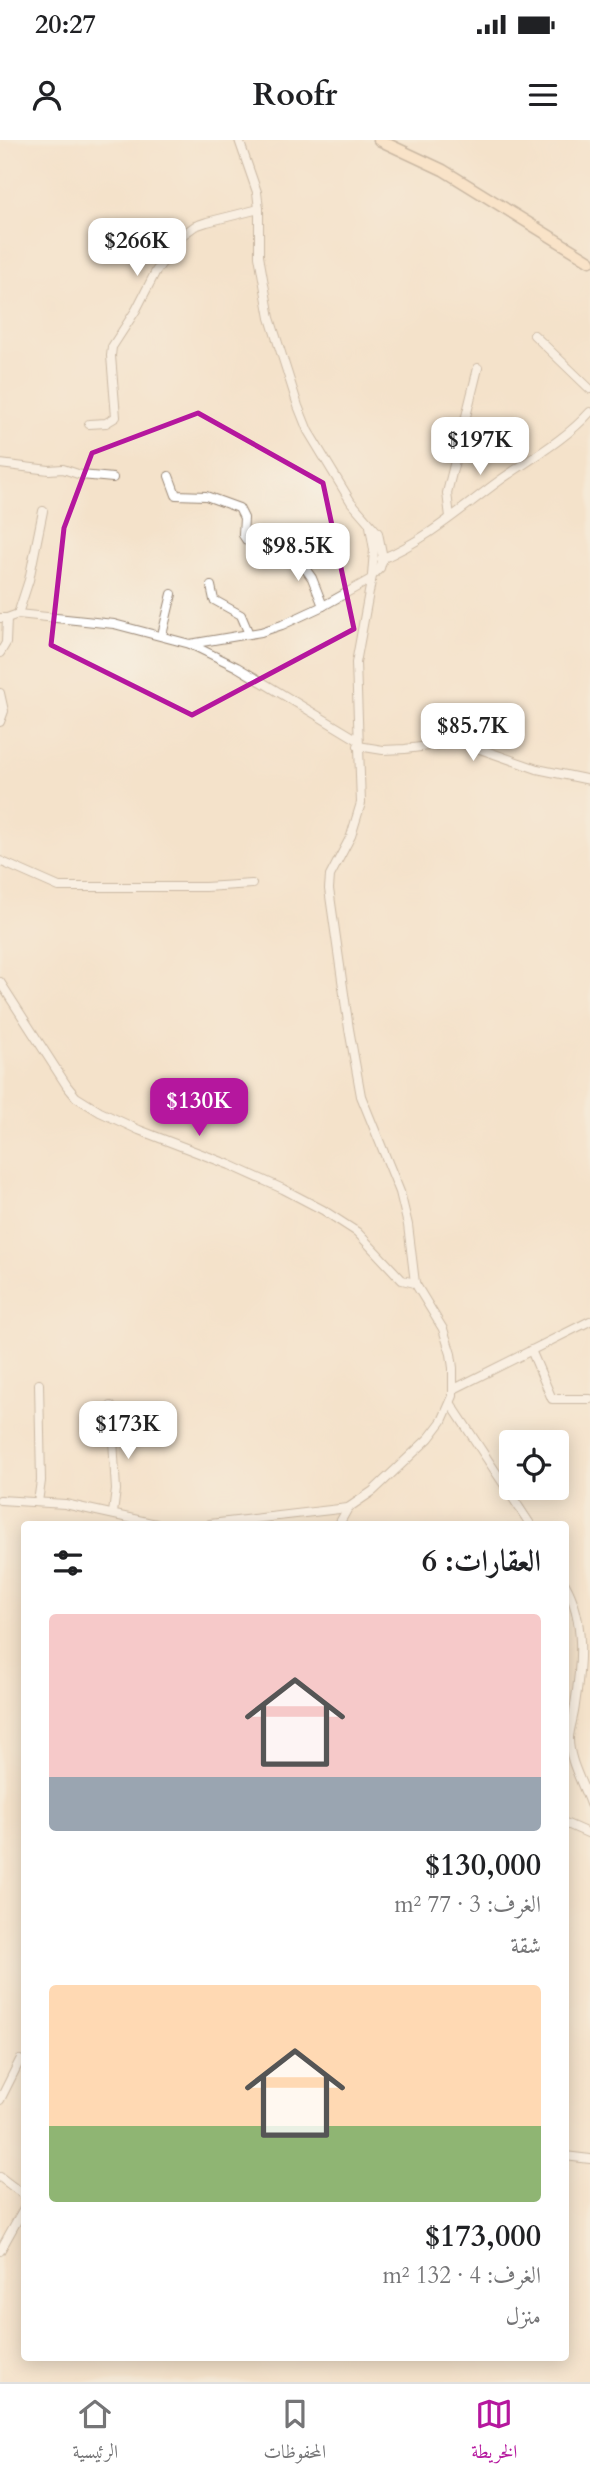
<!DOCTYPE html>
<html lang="ar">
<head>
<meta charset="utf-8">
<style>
  body { margin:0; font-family:Cardo,Amiri,serif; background:#f6f6f6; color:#202124; direction:rtl; height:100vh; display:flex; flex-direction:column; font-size:26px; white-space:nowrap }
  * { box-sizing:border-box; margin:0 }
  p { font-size:23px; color:#757577 }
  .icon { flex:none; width:38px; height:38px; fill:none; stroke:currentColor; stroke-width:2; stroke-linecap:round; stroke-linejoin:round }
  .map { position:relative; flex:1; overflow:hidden; direction:ltr }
  .details { position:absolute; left:21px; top:1381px; width:548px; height:840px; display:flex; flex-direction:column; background:#fff; border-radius:7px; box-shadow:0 4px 18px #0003; direction:rtl }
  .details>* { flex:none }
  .controls { position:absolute; left:499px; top:1290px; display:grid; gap:14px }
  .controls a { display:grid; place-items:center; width:70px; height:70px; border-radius:7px; background:#fff; box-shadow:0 4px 18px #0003; font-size:35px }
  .price { position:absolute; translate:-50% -60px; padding:0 16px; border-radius:14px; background:#fff; color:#222; font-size:23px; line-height:46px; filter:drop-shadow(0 2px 4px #0008) }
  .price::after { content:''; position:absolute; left:50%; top:42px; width:21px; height:16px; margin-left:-10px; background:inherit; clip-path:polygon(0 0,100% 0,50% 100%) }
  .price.selected { background:#b5179e; color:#fff }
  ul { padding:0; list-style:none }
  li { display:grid; align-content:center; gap:14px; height:371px; padding:0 28px }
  li span { display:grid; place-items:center; height:217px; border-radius:7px; color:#555 }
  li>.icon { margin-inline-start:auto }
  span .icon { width:126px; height:126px; fill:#fffc; stroke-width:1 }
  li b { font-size:30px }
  h2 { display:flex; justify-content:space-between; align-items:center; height:84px; padding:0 28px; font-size:30px }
  .status { display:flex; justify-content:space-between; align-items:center; height:49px; padding:0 35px; background:#fff; direction:ltr }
  .status svg { height:19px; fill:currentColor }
  header { display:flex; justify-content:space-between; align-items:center; height:91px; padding:0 28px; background:#fff; font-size:32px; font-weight:700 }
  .tab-bar { display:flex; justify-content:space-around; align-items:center; height:98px; border-top:2px solid #e0e0e0; background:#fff; font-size:19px; color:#757577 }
  .tab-bar a { display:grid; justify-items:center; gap:4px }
  .tab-bar .selected { color:#b5179e }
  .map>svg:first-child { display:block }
</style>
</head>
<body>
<div class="status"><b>20:27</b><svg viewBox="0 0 49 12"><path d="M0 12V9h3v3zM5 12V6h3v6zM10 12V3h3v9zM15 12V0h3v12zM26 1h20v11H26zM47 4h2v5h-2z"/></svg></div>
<header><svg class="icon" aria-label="menu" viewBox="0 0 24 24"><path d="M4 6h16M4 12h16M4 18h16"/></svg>Roofr<svg class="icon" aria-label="person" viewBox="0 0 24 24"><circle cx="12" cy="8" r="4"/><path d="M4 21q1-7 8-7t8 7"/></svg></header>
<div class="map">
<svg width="590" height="2242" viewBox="0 0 590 2242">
  <rect width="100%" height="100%" fill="#f7f3e8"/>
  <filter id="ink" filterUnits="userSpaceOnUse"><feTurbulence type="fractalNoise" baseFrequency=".0143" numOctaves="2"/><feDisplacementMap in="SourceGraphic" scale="14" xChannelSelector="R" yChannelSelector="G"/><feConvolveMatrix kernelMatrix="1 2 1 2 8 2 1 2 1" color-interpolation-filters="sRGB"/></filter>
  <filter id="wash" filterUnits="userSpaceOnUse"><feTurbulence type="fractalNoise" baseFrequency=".00686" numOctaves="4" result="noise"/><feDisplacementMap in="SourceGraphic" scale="28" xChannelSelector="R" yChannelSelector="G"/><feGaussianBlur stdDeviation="1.57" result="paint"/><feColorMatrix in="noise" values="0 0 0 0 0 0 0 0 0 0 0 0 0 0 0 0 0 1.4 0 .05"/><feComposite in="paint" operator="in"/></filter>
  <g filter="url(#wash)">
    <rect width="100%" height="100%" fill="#f4e2ca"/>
  </g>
  <g filter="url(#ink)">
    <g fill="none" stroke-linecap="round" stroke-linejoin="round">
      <!-- street casing -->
      <g stroke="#988674" stroke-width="10">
        <g id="street">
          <polyline points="239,0 257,52 259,69 259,116 270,178 298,266 308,291 351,362 378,393 383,418 380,428 372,436"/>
          <polyline points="534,195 590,249"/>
          <polyline points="89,284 106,283 116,277 111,216 112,207 136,170 156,131 184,94 195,86 207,82 259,69"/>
          <polyline points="0,324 49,330 63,329 81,335 113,338"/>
          <polyline points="169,336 176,355 206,356 239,368 244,378 243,395 247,401 295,408 302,424 312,438 323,466"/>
          <polyline points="450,377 447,353 478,228"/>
          <path d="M381,419c44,-18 81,-51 118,-78 31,-22 66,-41 91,-69"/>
          <polyline points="211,446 214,460 241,475 249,494"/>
          <polyline points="18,474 29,440 43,371"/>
          <polyline points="0,478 7,478 18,474 114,484 190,504 261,492 282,485 323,466 371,439"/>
          <polyline points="162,495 172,454"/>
          <polyline points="190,504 237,527 358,600"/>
          <polyline points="0,513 6,503 7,478"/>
          <polyline points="0,553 4,571 0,582"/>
          <polyline points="358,606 383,610 405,609 460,602 537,629 590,640"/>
          <polyline points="0,721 59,747 205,747 252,744"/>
          <polyline points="0,842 67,946 76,957 100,972 139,990 230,1025 283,1049 323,1070 357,1092 402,1140 415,1143"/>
          <polyline points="531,1210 552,1259 590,1259"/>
          <polyline points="454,1249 590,1181"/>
          <polyline points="451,1264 530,1384"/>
          <polyline points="111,1266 116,1350 113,1373"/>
          <polyline points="0,1360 65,1364 156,1384"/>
          <polyline points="38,1362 41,1341 39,1244"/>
          <polyline points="210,1384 348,1368 373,1351 429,1298 442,1281 453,1256 453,1228 451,1214 443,1189 415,1143 408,1085 400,1052 361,956 349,889 329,749 330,736 351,696 361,663 356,523 372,436 374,410 370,386"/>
          <polyline points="339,1384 348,1368"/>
          <path d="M565,1444c21,37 16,81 10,121 -1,11 -5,21 -6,32 -1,22 14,47 21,67"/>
          <polyline points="565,1683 590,1694"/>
          <polyline points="0,1960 20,1920"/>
          <polyline points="565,2016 590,2019"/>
          <polyline points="0,2037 24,2055"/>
          <polyline points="0,2111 24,2068"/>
        </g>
      </g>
      <!-- secondary casing -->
      <g stroke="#988674" stroke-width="13">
        <polyline id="secondary" points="379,0 443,30 590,121"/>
      </g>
      <!-- street -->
      <use href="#street" stroke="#fff" stroke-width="8"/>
      <!-- secondary -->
      <use href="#secondary" stroke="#fee4c5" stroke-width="10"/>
    </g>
  </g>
  <!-- marked area -->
  <path d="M0 0H590V2242H0ZM198,273l125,70 31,146 -162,86 -141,-70 13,-117 28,-75z" fill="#f4e2ca" fill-opacity=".55" fill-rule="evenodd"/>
  <path fill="none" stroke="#b5179e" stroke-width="5" stroke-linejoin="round" d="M198,273l125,70 31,146 -162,86 -141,-70 13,-117 28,-75z"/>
</svg>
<div class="controls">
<a><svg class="icon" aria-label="locate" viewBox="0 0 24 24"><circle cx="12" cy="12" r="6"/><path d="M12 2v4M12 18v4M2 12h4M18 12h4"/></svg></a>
</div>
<b class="price" style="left:137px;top:138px">$266K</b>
<b class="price" style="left:480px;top:337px">$197K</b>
<b class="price" style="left:298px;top:443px">$98.5K</b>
<b class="price" style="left:473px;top:623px">$85.7K</b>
<b class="price selected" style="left:199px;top:998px">$130K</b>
<b class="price" style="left:128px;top:1321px">$173K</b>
<section class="details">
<h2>العقارات: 6<svg class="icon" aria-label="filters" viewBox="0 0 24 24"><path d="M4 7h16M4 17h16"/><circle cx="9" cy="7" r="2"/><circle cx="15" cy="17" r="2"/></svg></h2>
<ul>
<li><span style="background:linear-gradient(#f6c9c9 75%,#9aa5b1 0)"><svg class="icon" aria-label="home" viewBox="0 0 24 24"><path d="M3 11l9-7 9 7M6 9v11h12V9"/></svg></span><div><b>$130,000</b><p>الغرف: 3 · 77 m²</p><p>شقة</p></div></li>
<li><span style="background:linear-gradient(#ffd9b3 65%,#8fb573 0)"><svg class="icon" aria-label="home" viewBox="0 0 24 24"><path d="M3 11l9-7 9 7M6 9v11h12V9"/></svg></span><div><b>$173,000</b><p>الغرف: 4 · 132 m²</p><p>منزل</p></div></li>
</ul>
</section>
</div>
<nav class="tab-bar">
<a class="selected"><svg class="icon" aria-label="map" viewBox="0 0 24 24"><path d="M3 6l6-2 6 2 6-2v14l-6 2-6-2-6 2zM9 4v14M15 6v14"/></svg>الخريطة</a>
<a><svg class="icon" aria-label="saved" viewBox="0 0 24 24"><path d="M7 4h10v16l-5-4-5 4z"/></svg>المحفوظات</a>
<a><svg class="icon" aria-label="home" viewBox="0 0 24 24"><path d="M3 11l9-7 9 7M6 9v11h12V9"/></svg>الرئيسية</a>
</nav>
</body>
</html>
